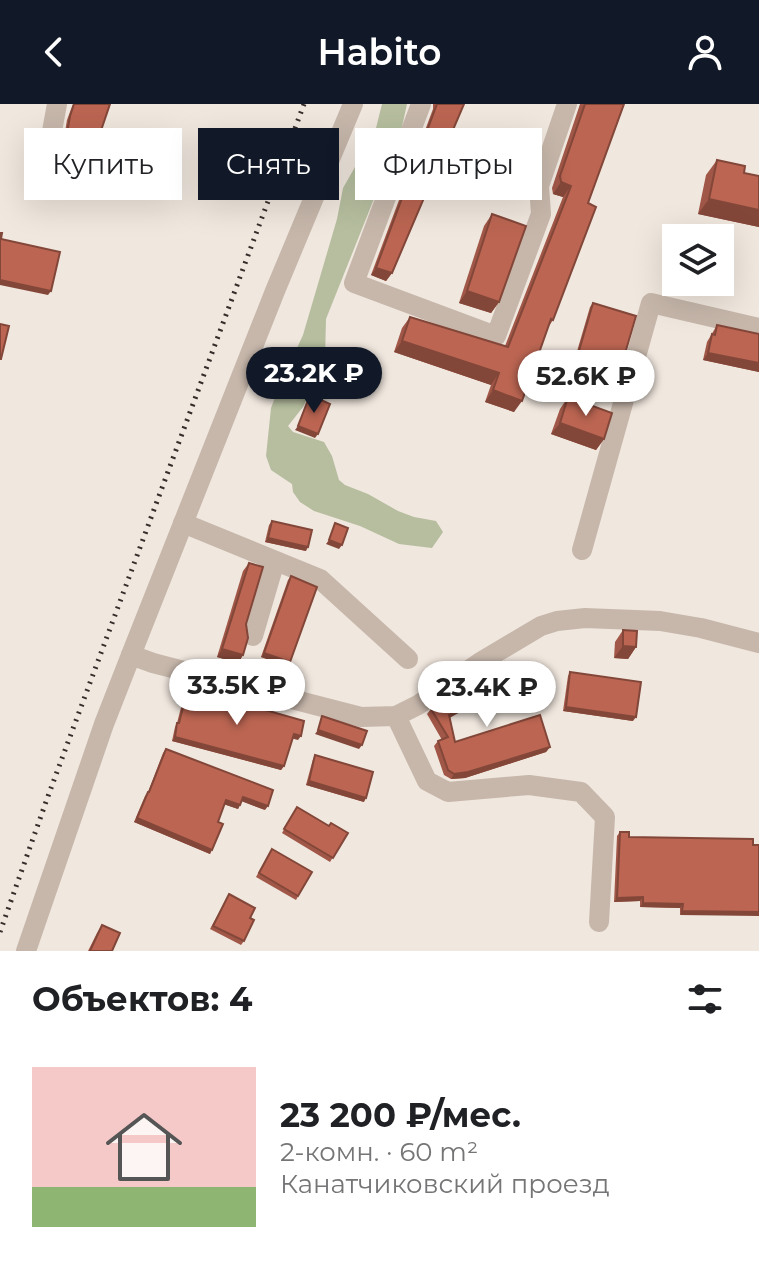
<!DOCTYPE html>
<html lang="ru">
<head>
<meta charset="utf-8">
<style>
  body { margin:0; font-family:Montserrat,sans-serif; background:#f2f2f2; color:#202124; height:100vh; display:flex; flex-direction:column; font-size:30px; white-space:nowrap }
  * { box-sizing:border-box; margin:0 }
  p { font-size:26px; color:#757577 }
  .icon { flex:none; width:44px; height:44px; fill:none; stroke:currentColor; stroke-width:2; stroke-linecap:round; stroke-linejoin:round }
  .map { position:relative; height:847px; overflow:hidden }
  .details { display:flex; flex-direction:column; background:#fff; flex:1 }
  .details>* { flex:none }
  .top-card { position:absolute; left:24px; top:24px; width:712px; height:72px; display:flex; gap:16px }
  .controls { position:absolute; left:662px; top:120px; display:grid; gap:16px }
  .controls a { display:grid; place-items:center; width:72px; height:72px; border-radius:0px; background:#fff; box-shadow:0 8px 32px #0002; font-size:40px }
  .price { position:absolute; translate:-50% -68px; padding:0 18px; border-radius:28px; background:#fff; color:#222; font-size:26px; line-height:52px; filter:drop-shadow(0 2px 4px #0008) }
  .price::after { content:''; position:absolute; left:50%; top:48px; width:24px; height:18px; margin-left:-12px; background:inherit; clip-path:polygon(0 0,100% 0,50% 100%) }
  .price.selected { background:#111827; color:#fff }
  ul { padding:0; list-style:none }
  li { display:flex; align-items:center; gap:24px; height:200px; padding:0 32px }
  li+li { border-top:2px solid #e0e0e0 }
  li span { display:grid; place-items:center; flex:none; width:224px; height:160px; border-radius:0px; color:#555 }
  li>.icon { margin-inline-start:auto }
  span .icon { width:96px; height:96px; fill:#fffc; stroke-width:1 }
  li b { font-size:34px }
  h2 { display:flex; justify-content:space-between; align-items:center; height:96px; padding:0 32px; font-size:34px }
  .pill { padding:0 28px; border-radius:0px; background:#fff; box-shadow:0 8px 32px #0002; font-size:28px; line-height:72px }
  .pill.selected { background:#111827; color:#fff }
  header { display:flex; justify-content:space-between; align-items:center; height:104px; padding:0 32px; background:#111827; color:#fff; font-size:36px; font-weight:600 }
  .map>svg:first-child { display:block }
</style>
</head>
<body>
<header><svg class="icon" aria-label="back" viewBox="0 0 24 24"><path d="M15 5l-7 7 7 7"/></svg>Habito<svg class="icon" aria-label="person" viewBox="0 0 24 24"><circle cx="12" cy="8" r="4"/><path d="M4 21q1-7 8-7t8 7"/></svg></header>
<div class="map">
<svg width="759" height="847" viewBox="0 0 759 847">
  <rect width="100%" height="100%" fill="#f0e7de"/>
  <!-- green -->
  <polygon fill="#b6be9f" points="382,0 407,0 401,27 326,215 325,254 303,303 288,322 293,328 324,338 332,352 339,376 345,381 368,390 398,407 414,413 436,417 443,428 432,444 399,440 360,422 314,407 300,398 293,388 292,380 271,366 266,352 271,304 279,283 303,231 337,115 343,84 375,28"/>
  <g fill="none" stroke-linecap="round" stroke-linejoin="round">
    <!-- minor -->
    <g stroke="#c7b7ab" stroke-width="20">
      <polyline points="421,0 354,179 496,232 541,110 539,82 567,0"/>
      <polyline points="46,60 57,0"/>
      <polyline points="183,419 320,475 408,555"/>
      <polyline points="582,446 651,199 759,224"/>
      <polyline points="253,532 275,457"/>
      <polyline points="131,551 153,559 361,613 396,612 418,601 482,557 541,522 557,517 585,514 660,517 701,524 759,539"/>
      <polyline points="396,612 427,677 448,688 529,681 581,688 605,713 599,818"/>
      <polyline points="26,847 104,620 131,551 275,187 353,0"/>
    </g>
    <!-- rail -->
    <polyline stroke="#362d2a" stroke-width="5" stroke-dasharray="2 6" stroke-linecap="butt" points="0,828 47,695 304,0"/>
  </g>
  <!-- wall -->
  <g fill="#a15747">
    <polygon points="73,0 110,0 86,66 60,57 67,16"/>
    <polygon points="433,0 464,0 392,169 386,177 371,171 433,5"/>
    <polygon points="580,0 624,0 588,99 553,216 549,222 514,308 485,298 491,281 394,248 402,224 410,213 505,242 563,93 553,90 552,84"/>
    <polygon points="717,56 744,69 759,72 759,123 698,110 706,71"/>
    <polygon points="492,110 499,198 491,209 459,199 484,122"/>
    <polygon points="593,199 619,270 616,274 607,271 604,277 582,270 584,264 573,261 590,203"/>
    <polygon points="717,221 759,230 759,268 703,256 707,238"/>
    <polygon points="568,293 604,335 596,346 551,330 560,305"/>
    <polygon points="272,417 306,447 265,438 269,421"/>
    <polygon points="249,459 243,551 238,559 217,553 243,467"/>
    <polygon points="291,472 290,558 288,562 261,553 288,476"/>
    <polygon points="623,526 636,543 628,555 614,554 615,538"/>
    <polygon points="570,568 633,617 563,607 568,572"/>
    <polygon points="514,575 510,580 450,613 455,638 550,643 546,648 465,674 451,675 444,671 434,642 438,637 442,636 427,610 431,605"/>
    <polygon points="188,584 298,636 292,634 284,662 281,666 172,637 175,623 177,619 185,588"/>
    <polygon points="166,645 265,706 242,697 238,705 224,700 218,718 210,750 134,718 145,692 148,688 163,649"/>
    <polygon points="315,651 364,698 306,681 313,655"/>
    <polygon points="297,703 329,722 348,729 330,758 282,729"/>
    <polygon points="620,728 629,733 753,735 680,811 680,804 640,803 640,797 614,798 617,732"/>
    <polygon points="272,745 312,768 296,796 256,773"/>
    <polygon points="229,790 250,814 244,837 241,841 210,825"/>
    <polygon points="102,821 112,847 88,847 97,829"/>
  </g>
  <!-- shaded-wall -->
  <g fill="#834739">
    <polygon points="63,53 89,62 86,66 60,57"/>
    <polygon points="561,78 571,82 563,93 553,90"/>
    <polygon points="709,95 759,106 759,123 698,110"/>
    <polygon points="376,164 392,169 386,177 371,171"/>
    <polygon points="0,176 51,187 48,191 0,181"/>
    <polygon points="467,187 499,198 491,209 459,199"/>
    <polygon points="402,237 499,269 491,281 394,248"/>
    <polygon points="708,249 759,259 759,268 703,256"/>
    <polygon points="576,257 586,260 584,264 573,261"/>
    <polygon points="584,266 607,273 604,277 582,270"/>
    <polygon points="608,267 619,270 616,274 606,271"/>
    <polygon points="493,286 522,297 514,308 485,298"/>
    <polygon points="560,319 604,335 596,346 551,330"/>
    <polygon points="298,322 318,330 315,334 295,326"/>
    <polygon points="268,434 308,443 306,447 265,438"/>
    <polygon points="329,436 342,441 339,445 326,440"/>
    <polygon points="623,542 636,543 628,555 614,554"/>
    <polygon points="222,545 243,551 238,559 217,553"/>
    <polygon points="264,549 290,558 288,562 261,553"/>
    <polygon points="514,575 510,580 446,616 449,611"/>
    <polygon points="566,603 636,613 633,617 563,607"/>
    <polygon points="318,626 362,641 359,645 315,630"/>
    <polygon points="294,630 301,632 298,636 291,634"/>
    <polygon points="175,633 284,662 281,666 172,637"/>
    <polygon points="550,643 546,648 465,674 451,675 454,670"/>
    <polygon points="309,677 366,694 364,698 306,681"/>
    <polygon points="243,693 268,702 265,706 241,697"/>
    <polygon points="226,696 240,701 238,705 223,700"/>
    <polygon points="137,714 212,746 210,750 134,718"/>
    <polygon points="643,793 640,797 614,798 617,794"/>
    <polygon points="643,799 683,800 680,804 640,803"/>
    <polygon points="682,807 759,808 759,812 680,811"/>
  </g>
  <!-- building -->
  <g fill="#bb6552" stroke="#834739" stroke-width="2">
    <polygon points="74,0 110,0 89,62 63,53 70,12"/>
    <polygon points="437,0 464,0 392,169 376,164"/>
    <polygon points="585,0 624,0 588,99 596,103 553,216 551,215 522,297 493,286 499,269 402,237 410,213 508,243 571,82 561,78 560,72"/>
    <polygon points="717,56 745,62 744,69 759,72 759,106 709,95"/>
    <polygon points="492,110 526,122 499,198 467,187"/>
    <polygon points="0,129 2,129 1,135 60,148 51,187 0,176"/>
    <polygon points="593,199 636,212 619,270 608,267 607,273 584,266 586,260 576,257"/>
    <polygon points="0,220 9,222 1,255 0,255"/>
    <polygon points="717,221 759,230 759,259 708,249 712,230 715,231"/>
    <polygon points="310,291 330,300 318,330 298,322"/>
    <polygon points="568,293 612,309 604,335 560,319"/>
    <polygon points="272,417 312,426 308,443 268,434"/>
    <polygon points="335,419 348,424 342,441 329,436"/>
    <polygon points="249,459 263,463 246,520 248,534 243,551 222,545"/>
    <polygon points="291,472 317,483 290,558 264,549"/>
    <polygon points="623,526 637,527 636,543 623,542"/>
    <polygon points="504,558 514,575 449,611 455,638 540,611 550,643 468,668 454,670 448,666 438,637 448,633 431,605 477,574"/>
    <polygon points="570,568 641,578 636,613 566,603"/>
    <polygon points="188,584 304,617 301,632 294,630 284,662 175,633 177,619 179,619"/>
    <polygon points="322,612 367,627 362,641 318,626"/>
    <polygon points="166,645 273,686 268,702 243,693 240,701 226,696 218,718 223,720 212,746 137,714 148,688 149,688"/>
    <polygon points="315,651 373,668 366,694 309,677"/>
    <polygon points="297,703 329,722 331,719 348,729 333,754 284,725"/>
    <polygon points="620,728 629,728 629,733 753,735 753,741 759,741 759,808 682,807 683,800 643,799 643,793 617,794"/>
    <polygon points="272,745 312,768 298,792 259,769"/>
    <polygon points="229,790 255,804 250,814 254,816 244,837 213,822"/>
    <polygon points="102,821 120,829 112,847 90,847"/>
  </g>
</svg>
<div class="controls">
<a><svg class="icon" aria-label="layers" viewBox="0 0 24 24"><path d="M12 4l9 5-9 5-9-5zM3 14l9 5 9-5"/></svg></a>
</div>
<b class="price selected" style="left:314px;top:311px">23.2K ₽</b>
<b class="price" style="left:586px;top:314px">52.6K ₽</b>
<b class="price" style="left:237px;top:623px">33.5K ₽</b>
<b class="price" style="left:487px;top:625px">23.4K ₽</b>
<div class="top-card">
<a class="pill">Купить</a>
<a class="pill selected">Снять</a>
<a class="pill">Фильтры</a>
</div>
</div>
<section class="details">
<h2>Объектов: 4<svg class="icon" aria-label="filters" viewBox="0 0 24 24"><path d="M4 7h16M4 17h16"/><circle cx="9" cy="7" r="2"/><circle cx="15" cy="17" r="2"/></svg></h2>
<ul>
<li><span style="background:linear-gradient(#f6c9c9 75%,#8fb573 0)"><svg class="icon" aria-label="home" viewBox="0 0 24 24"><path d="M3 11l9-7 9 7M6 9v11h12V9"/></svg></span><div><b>23 200 ₽/мес.</b><p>2-комн. · 60 m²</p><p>Канатчиковский проезд</p></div></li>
</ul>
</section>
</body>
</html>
